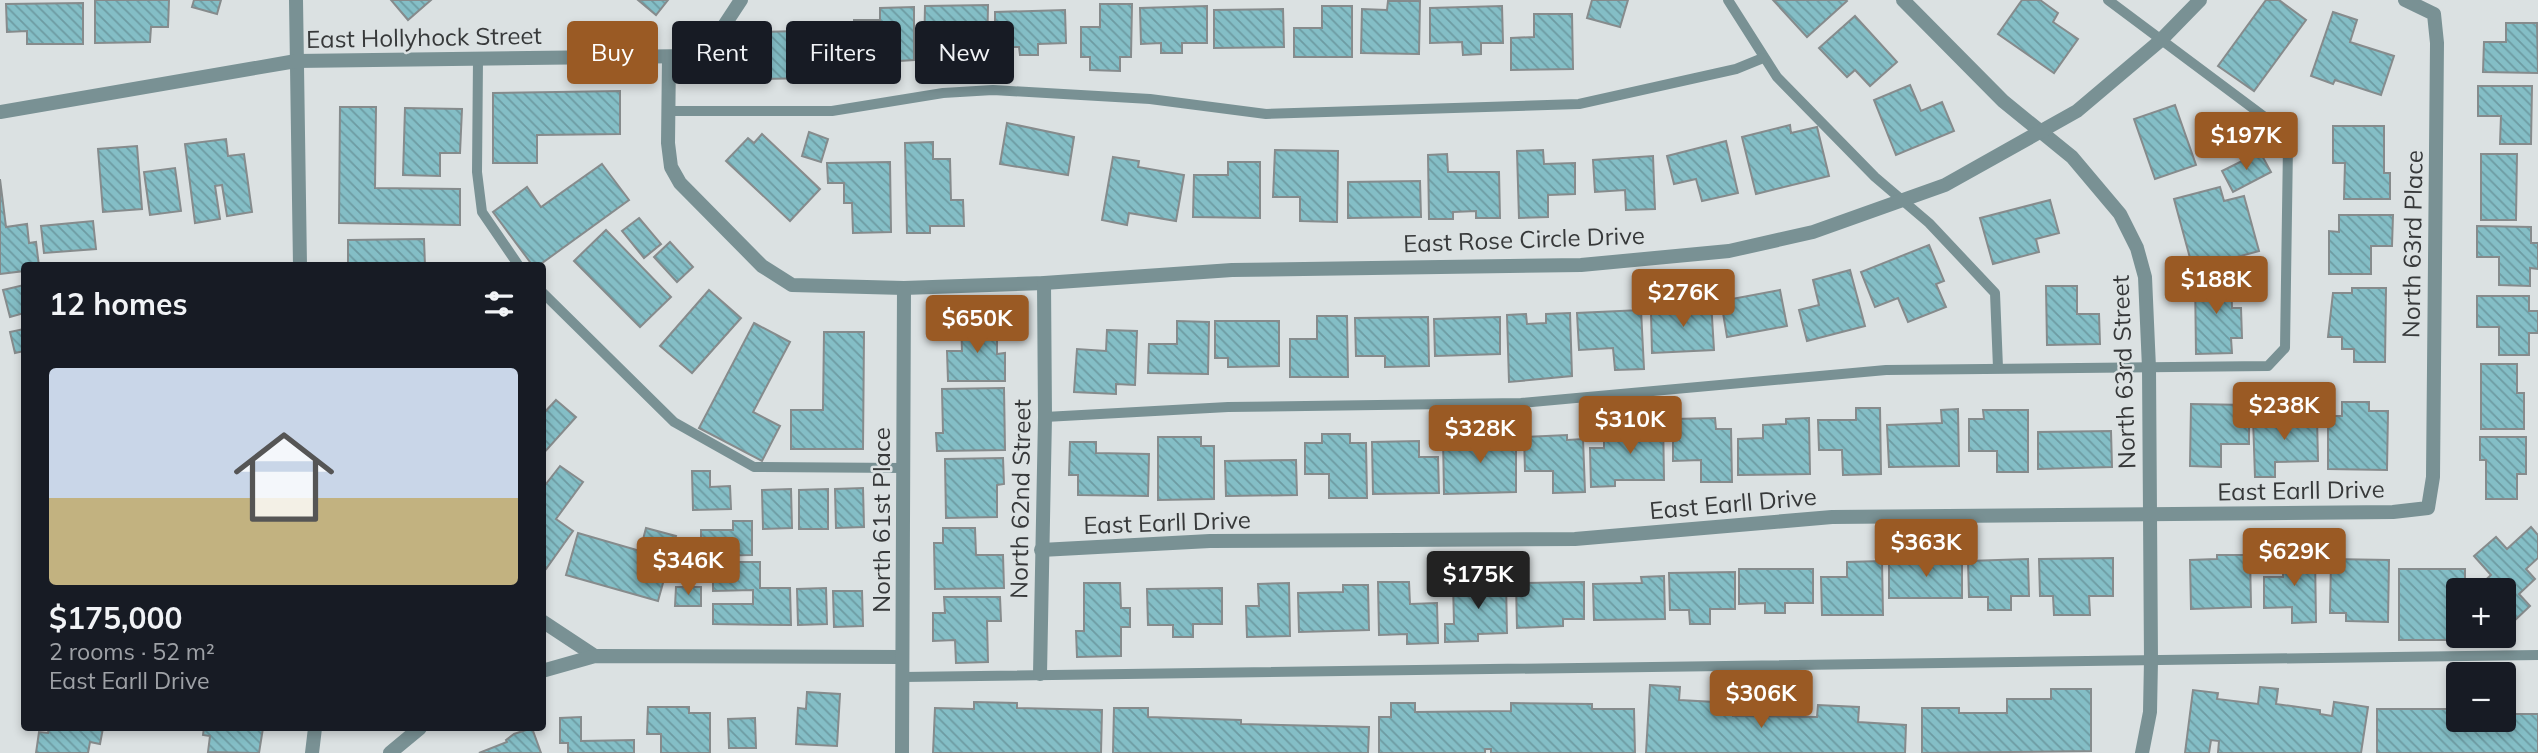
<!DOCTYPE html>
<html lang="en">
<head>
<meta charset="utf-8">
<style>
  body { margin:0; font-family:Mulish,sans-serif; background:#242831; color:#f1f3f6; height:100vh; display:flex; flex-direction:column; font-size:26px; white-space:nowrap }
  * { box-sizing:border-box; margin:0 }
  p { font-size:23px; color:#9ea1a6 }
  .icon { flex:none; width:38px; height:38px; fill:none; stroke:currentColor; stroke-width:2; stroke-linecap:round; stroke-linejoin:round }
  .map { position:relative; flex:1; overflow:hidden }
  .sheet { position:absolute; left:21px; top:262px; width:525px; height:469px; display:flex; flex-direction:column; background:#171b24; border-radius:7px; box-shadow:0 4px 10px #0003 }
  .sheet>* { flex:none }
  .top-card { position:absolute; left:567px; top:21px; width:665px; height:63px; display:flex; gap:14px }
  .buttons { position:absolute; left:2446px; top:578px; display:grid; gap:14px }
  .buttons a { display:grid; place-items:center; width:70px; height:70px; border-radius:7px; background:#171b24; box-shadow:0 4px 10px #0003; font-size:35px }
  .price { position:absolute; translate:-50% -60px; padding:0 16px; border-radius:7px; background:#9a5a24; color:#fff; font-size:23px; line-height:46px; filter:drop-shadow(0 2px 4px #0008) }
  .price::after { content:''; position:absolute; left:50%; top:42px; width:21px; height:16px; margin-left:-10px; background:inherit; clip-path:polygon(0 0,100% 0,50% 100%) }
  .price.active { background:#222; color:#fff }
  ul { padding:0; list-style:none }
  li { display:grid; align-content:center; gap:14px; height:371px; padding:0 28px }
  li+li { border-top:2px solid #363941 }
  li span { display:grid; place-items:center; height:217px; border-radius:7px; color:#555 }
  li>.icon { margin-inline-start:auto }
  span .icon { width:126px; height:126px; fill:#fffc; stroke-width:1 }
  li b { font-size:30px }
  h2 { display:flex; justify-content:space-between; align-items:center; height:84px; padding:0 28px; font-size:30px }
  .chip { padding:0 24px; border-radius:7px; background:#171b24; box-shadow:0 4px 10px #0003; font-size:24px; line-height:63px }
  .chip.active { background:#9a5a24; color:#fff }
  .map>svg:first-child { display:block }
</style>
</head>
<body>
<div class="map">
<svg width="2538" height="753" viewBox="0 0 2538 753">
  <defs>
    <pattern id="building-back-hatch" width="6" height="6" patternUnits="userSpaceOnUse" patternTransform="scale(1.75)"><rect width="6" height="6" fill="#84bec6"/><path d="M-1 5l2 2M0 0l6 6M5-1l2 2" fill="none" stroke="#6d9ba2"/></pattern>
  </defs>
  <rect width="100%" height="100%" fill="#dbe1e2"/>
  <!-- building -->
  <g fill="url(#building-back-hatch)" stroke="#868b8c" stroke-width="2">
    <polygon points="95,0 169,0 168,27 151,27 150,42 95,43"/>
    <polygon points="194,0 221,0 217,14 192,7"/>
    <polygon points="391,0 431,0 408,20"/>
    <polygon points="638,0 668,0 656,15"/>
    <polygon points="1592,0 1628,0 1620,27 1587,18"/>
    <polygon points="1773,0 1846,0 1847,1 1807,37"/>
    <polygon points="2022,0 2040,0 2058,13 2053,22 2078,39 2054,73 1998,34"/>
    <polygon points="2266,0 2279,0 2306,20 2254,91 2218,66"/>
    <polygon points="1388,1 1420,1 1419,54 1361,53 1362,9 1387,10"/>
    <polygon points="83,3 83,44 27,44 27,31 7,32 6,4"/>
    <polygon points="1100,4 1132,4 1131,57 1120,57 1120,71 1090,70 1090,57 1081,57 1081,27 1100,27"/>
    <polygon points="988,5 987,55 924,54 925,6"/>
    <polygon points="1207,6 1207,43 1182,43 1182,53 1161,53 1161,43 1141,44 1140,8"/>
    <polygon points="1322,6 1352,6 1352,57 1294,57 1294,28 1322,28"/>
    <polygon points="1502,6 1503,43 1481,43 1481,54 1463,55 1462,42 1430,43 1430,8"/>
    <polygon points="914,7 914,60 899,61 899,70 855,71 854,20 880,20 880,8"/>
    <polygon points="1283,9 1284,47 1214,48 1214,10"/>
    <polygon points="1065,10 1066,43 1038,44 1038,55 1020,55 1019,47 995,47 995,12"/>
    <polygon points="2333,12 2357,20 2350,42 2394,56 2381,95 2335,80 2333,84 2311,76"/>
    <polygon points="1534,14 1572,14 1573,69 1511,70 1511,38 1534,37"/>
    <polygon points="1855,16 1897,62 1870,86 1855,70 1847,77 1819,48"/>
    <polygon points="2506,23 2537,23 2538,73 2483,72 2484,42 2506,42"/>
    <polygon points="832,30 832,66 809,66 809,78 763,79 762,32"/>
    <polygon points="1910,85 1921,111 1942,102 1954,131 1896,155 1874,100"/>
    <polygon points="2478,86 2532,86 2531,144 2500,144 2501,116 2478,116"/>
    <polygon points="620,91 620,134 537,135 537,163 493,163 493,93"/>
    <polygon points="2175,105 2196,165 2155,179 2134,119"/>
    <polygon points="340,107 376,107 375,188 460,189 460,225 339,223"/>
    <polygon points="405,108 462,109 460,153 440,153 440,176 403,175"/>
    <polygon points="1007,123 1074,137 1068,175 1000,164"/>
    <polygon points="1790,125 1791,133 1817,127 1829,176 1756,194 1742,137"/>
    <polygon points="2333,126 2384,126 2384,173 2390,173 2390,199 2344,199 2345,163 2333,163"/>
    <polygon points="809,132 828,139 821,162 802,156"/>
    <polygon points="762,134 820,189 790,221 726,161 748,138 754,143"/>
    <polygon points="226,139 228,156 244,154 252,212 227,216 222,185 215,186 220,219 195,223 185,144"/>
    <polygon points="1726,141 1738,193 1702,201 1696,179 1674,184 1667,156"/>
    <polygon points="933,142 933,159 950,159 951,200 963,200 964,226 930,226 930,233 907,233 905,143"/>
    <polygon points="137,146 142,209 103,212 98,149"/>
    <polygon points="1275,150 1338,151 1337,222 1300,221 1300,197 1273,197"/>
    <polygon points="1543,150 1544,164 1575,163 1575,194 1548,195 1548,217 1519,218 1517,151"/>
    <polygon points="2260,152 2271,172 2233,192 2222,171"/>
    <polygon points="1447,154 1448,172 1499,172 1500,218 1476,218 1476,211 1453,212 1453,219 1429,219 1428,155"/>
    <polygon points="2481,154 2517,154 2516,220 2481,220"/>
    <polygon points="1653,156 1655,209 1626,210 1625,190 1595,192 1593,160"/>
    <polygon points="1113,157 1139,161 1138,167 1184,175 1176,221 1129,213 1127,225 1102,220"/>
    <polygon points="890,162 891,232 853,233 852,203 844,203 844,183 828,183 827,163"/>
    <polygon points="1228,162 1260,162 1260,218 1193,217 1194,175 1228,175"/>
    <polygon points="602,164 629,200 538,266 533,266 493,212 527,187 541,207"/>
    <polygon points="175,168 181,211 150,215 144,172"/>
    <polygon points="0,179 6,227 27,224 29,243 36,242 39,266 24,266 24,271 0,274"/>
    <polygon points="1420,181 1421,217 1348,218 1348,182"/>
    <polygon points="2220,187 2224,201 2244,196 2259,251 2193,269 2174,199"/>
    <polygon points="2050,200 2059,233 2036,239 2039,252 1993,264 1980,218"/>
    <polygon points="2339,215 2393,215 2392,246 2371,246 2371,274 2329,274 2329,231 2339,232"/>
    <polygon points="639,218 661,244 644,258 622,231"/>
    <polygon points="93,221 96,249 44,253 41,226"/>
    <polygon points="2477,226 2531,227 2531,243 2538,243 2538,269 2530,268 2530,286 2499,285 2499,257 2477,257"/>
    <polygon points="606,230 671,297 640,327 574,261"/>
    <polygon points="424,239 425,266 348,266 348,240"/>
    <polygon points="670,242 693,267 677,282 654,257"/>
    <polygon points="1929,245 1944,281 1936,284 1946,307 1908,322 1898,298 1875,307 1861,272"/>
    <polygon points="1850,270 1865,326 1807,341 1799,310 1819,305 1813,280"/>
    <polygon points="2231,276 2232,308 2241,308 2242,338 2231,338 2232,353 2196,354 2195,277"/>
    <polygon points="24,285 24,313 10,317 3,290"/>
    <polygon points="2046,286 2077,286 2077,314 2099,314 2100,344 2047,345"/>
    <polygon points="2352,288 2386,288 2385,362 2354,362 2354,349 2342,349 2342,337 2328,337 2333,293 2352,293"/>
    <polygon points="709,290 741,318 692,373 660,346"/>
    <polygon points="1780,290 1787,326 1727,337 1721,301"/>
    <polygon points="2477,296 2529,296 2529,311 2538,311 2538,333 2529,333 2529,355 2499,355 2499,327 2477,327"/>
    <polygon points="1711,301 1714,350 1652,353 1651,312 1688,311 1687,302"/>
    <polygon points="1641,310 1644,369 1615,370 1613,348 1579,350 1577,313"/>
    <polygon points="1570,313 1572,376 1509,382 1507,315 1526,314 1527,324 1546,323 1546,314"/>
    <polygon points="1317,316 1347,316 1348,377 1290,377 1290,339 1317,339"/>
    <polygon points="1428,317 1429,366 1385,367 1385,356 1356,356 1355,318"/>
    <polygon points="1500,317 1500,354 1435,356 1434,319"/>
    <polygon points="961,321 997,321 997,354 1005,353 1005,381 948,381 947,351 962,351"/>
    <polygon points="1177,321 1209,322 1208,374 1148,373 1149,344 1177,344"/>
    <polygon points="1215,321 1279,321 1279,366 1228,367 1228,358 1215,358"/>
    <polygon points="754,323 790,342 753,412 780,426 762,461 699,428"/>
    <polygon points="24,329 24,351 15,353 10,332"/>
    <polygon points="1107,330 1137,331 1135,385 1116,384 1116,394 1074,392 1077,349 1106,351"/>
    <polygon points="824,332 864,332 863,449 791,449 791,410 823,410"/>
    <polygon points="2481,364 2517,364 2517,393 2524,393 2524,429 2481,429"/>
    <polygon points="1004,388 1005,450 937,451 936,433 943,433 942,389"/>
    <polygon points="556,400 576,417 542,455 542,415"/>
    <polygon points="2342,402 2369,402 2369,411 2388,411 2387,470 2328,469 2328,416 2342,416"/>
    <polygon points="2191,404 2249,405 2249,444 2221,444 2221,467 2190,466"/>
    <polygon points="1856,408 1880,408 1881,474 1843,475 1842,450 1819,450 1818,420 1856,420"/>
    <polygon points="1958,409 1959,466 1889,467 1887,425 1942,423 1941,410"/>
    <polygon points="1983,410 2028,410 2028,472 1997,472 1997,451 1969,451 1969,419 1984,419"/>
    <polygon points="1644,417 1663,417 1664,480 1615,480 1615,486 1591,487 1590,448 1604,448 1604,435 1644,434"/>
    <polygon points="2317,417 2318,461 2275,462 2275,477 2255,477 2253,418"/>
    <polygon points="1715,418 1716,429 1731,429 1732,482 1701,482 1701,460 1673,461 1673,419"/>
    <polygon points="1809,418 1810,474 1738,475 1738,439 1763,438 1763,425 1786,424 1786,419"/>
    <polygon points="2111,431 2112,467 2038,469 2038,432"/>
    <polygon points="1322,434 1350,434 1350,443 1366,443 1367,498 1329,498 1329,474 1305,474 1305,443 1322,443"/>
    <polygon points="1567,435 1567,440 1583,439 1585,492 1553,493 1553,471 1525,471 1524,437"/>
    <polygon points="1516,436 1516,492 1444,494 1443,437"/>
    <polygon points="1158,437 1201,437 1201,446 1214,446 1214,499 1158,500"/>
    <polygon points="2480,437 2526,437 2526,474 2517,474 2517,499 2486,499 2486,460 2480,460"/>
    <polygon points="1419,441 1419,457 1438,457 1439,493 1373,494 1372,442"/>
    <polygon points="1070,442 1096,442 1096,453 1149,454 1148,496 1078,495 1078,475 1069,475"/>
    <polygon points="1003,458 1004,484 997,485 997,517 946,518 945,459"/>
    <polygon points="1296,460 1297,495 1226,496 1225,461"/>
    <polygon points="560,466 583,482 556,519 573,531 546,569 542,567 542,489"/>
    <polygon points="692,471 710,471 710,487 730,486 731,509 693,510"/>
    <polygon points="863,488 864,527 836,528 835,489"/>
    <polygon points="791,489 792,528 763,529 762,490"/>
    <polygon points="828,489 828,529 799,529 799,490"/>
    <polygon points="733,521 752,521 752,555 701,556 701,530 733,530"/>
    <polygon points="2531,527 2538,535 2538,558 2526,569 2535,579 2519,594 2530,606 2513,622 2504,613 2504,590 2483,590 2479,586 2491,575 2474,556 2496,537 2507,549"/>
    <polygon points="646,528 676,536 658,601 566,575 578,533 640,551"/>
    <polygon points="943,528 975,528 976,555 1003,555 1004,588 935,589 934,543 943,543"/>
    <polygon points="2283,554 2315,554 2316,622 2292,623 2292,607 2264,608 2264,577 2283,577"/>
    <polygon points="2217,555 2250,555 2251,607 2191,609 2190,560 2217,559"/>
    <polygon points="2113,558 2113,596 2089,596 2090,615 2054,615 2053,596 2040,596 2039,559"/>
    <polygon points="2028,559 2029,596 2011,596 2011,610 1988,610 1988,597 1969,597 1968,561"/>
    <polygon points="2331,559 2389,560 2388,622 2346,621 2346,613 2330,613"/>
    <rect x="1889" y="560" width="73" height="38"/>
    <polygon points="1882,561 1883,615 1822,615 1821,577 1847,577 1847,562"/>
    <polygon points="713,562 760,562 760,588 790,588 791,625 713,624 713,604 753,604 753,590 713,591"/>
    <polygon points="1739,569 1813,569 1813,603 1785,603 1785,613 1765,613 1765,603 1739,604"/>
    <polygon points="2399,569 2465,569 2465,590 2459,590 2459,635 2465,635 2465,640 2399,640"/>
    <polygon points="1735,572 1735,609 1710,609 1710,624 1690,624 1689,610 1670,610 1669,573"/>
    <polygon points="1664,576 1665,619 1594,620 1593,584 1642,583 1641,577"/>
    <polygon points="1506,581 1507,633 1478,634 1478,641 1445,642 1445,624 1454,624 1453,582"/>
    <polygon points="1378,582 1409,582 1410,604 1437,603 1438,643 1407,644 1407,634 1379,635"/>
    <polygon points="1584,582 1584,619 1563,619 1563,626 1517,628 1516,583"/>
    <polygon points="1084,583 1120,583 1121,608 1130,608 1130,627 1121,627 1121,656 1077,657 1076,631 1084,631"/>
    <polygon points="1289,583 1290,636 1247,637 1246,606 1259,606 1258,584"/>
    <polygon points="1343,585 1368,585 1369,630 1299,632 1298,593 1343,592"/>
    <polygon points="676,587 701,587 701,606 675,606"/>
    <polygon points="826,588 827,624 798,625 797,589"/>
    <polygon points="1222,588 1222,624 1193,624 1193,637 1173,637 1173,625 1148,625 1147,589"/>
    <polygon points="833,591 862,591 863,626 834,627"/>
    <polygon points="944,597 1000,597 1001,621 987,621 988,662 956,663 955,640 933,641 933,613 945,613"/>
    <polygon points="1650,685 1680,687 1679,700 1734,703 1733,716 1817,717 1818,705 1859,707 1858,722 1906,725 1905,753 1646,753"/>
    <polygon points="2260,687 2278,689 2276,704 2320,710 2320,714 2332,716 2334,702 2368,707 2361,753 2218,753 2219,741 2211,740 2209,753 2185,753 2193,690 2218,693 2217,699 2258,704"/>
    <polygon points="2051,689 2091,689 2091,751 1922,753 1922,708 1959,708 1959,713 2007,713 2007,699 2051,699"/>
    <polygon points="807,692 840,694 837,746 796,744 798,708 806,709"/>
    <polygon points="974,702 1017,703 1017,708 1102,710 1101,753 933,753 935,708 974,709"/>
    <polygon points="2504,702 2508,702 2508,714 2538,714 2538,753 2377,753 2377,709 2459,709 2459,719 2504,719"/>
    <polygon points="1391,703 1415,703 1415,712 1511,711 1511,703 1592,704 1592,709 1634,709 1635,753 1491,753 1491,749 1485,749 1485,753 1379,753 1379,717 1391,717"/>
    <polygon points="648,707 689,707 689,713 710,713 710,753 661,753 661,734 647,734"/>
    <polygon points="1114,708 1148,708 1148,717 1241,720 1241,724 1369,727 1368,753 1113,753"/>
    <polygon points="581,717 581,741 634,740 634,753 568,753 568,743 560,743 560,718"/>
    <polygon points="755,718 756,748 729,748 728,719"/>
    <polygon points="49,728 103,728 100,744 90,742 88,753 36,753 39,732 48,733"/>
    <polygon points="204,728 263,728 259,753 208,752 210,736 203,735"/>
    <polygon points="532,728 541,753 479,753 507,742 506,740 514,734"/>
  </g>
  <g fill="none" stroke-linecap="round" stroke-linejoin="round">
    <!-- lane -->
    <g stroke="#799194" stroke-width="10">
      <polyline points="1728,0 1777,77 1875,177 1929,223 1995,293 1998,368"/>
      <polyline points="478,59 477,172 482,212 519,266"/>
      <polyline points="669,111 832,111 943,93 993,90 1150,99 1266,114 1579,104 1736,69 1763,58"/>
      <polyline points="542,292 674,422 754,467 904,468"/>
      <polyline points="1045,417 1228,407 1521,403 1886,370 2268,366 2285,348 2288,145 2278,127 2108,0"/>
      <polyline points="903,677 2538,655"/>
    </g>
    <!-- street -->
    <g stroke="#799194" stroke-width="14">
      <polyline points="296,0 300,266"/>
      <polyline points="1903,0 2003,101 2072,157 2120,214 2137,248 2145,277 2149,368 2151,660 2150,712 2142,753"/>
      <polyline points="669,57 668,143 671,167 680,183 762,266 792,285 904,288 1044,283 1232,270 1581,265 1729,251 1813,232 1945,185 2077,111 2161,40 2200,0"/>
      <polyline points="0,112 296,61 692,56 710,47 741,0"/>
      <polyline points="1041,550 1210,541 1575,539 1832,517 2393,512 2428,508 2433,477 2437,43 2434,14 2405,0"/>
      <polyline points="542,621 595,656"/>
      <polyline points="542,671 595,656 902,657"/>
      <polyline points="1040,674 1045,417 1044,283"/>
      <polyline points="312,753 315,728"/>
      <polyline points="390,753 420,728"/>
      <polyline points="902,753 904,288"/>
    </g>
  </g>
  <g text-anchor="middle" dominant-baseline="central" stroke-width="5" stroke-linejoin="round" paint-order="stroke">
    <!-- street labels -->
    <g font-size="24" fill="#37393a" stroke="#dbe1e2">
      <text transform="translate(424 37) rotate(-1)">East Hollyhock Street</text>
      <text transform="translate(1524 239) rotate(-2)">East Rose Circle Drive</text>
      <text transform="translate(2412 244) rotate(-89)">North 63rd Place</text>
      <text transform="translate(2123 372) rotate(-92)">North 63rd Street</text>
      <text transform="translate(2301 490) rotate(-1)">East Earll Drive</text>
      <text transform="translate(1020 499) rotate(-89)">North 62nd Street</text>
      <text transform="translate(1733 503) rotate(-5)">East Earll Drive</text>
      <text transform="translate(881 520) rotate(-90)">North 61st Place</text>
      <text transform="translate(1167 522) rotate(-2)">East Earll Drive</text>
    </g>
  </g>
</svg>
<div class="buttons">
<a>+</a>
<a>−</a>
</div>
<b class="price" style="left:2246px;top:172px">$197K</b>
<b class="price" style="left:2216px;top:316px">$188K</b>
<b class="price" style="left:1683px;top:329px">$276K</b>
<b class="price" style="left:977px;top:355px">$650K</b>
<b class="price" style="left:2284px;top:442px">$238K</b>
<b class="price" style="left:1630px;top:456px">$310K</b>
<b class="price" style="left:1480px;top:465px">$328K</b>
<b class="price" style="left:1926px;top:579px">$363K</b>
<b class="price" style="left:2294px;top:588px">$629K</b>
<b class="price" style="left:688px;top:597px">$346K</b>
<b class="price active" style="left:1478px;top:611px">$175K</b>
<b class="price" style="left:1761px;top:730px">$306K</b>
<div class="top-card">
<a class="chip active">Buy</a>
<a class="chip">Rent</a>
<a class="chip">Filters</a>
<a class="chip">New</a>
</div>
<section class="sheet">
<h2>12 homes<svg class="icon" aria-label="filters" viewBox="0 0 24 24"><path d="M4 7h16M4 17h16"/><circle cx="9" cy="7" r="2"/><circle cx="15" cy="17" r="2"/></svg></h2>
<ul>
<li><span style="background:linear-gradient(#c9d6e8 60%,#c2b280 0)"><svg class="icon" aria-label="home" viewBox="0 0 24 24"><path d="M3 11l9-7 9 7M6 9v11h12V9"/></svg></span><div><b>$175,000</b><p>2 rooms · 52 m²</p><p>East Earll Drive</p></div></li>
</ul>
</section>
</div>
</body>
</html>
